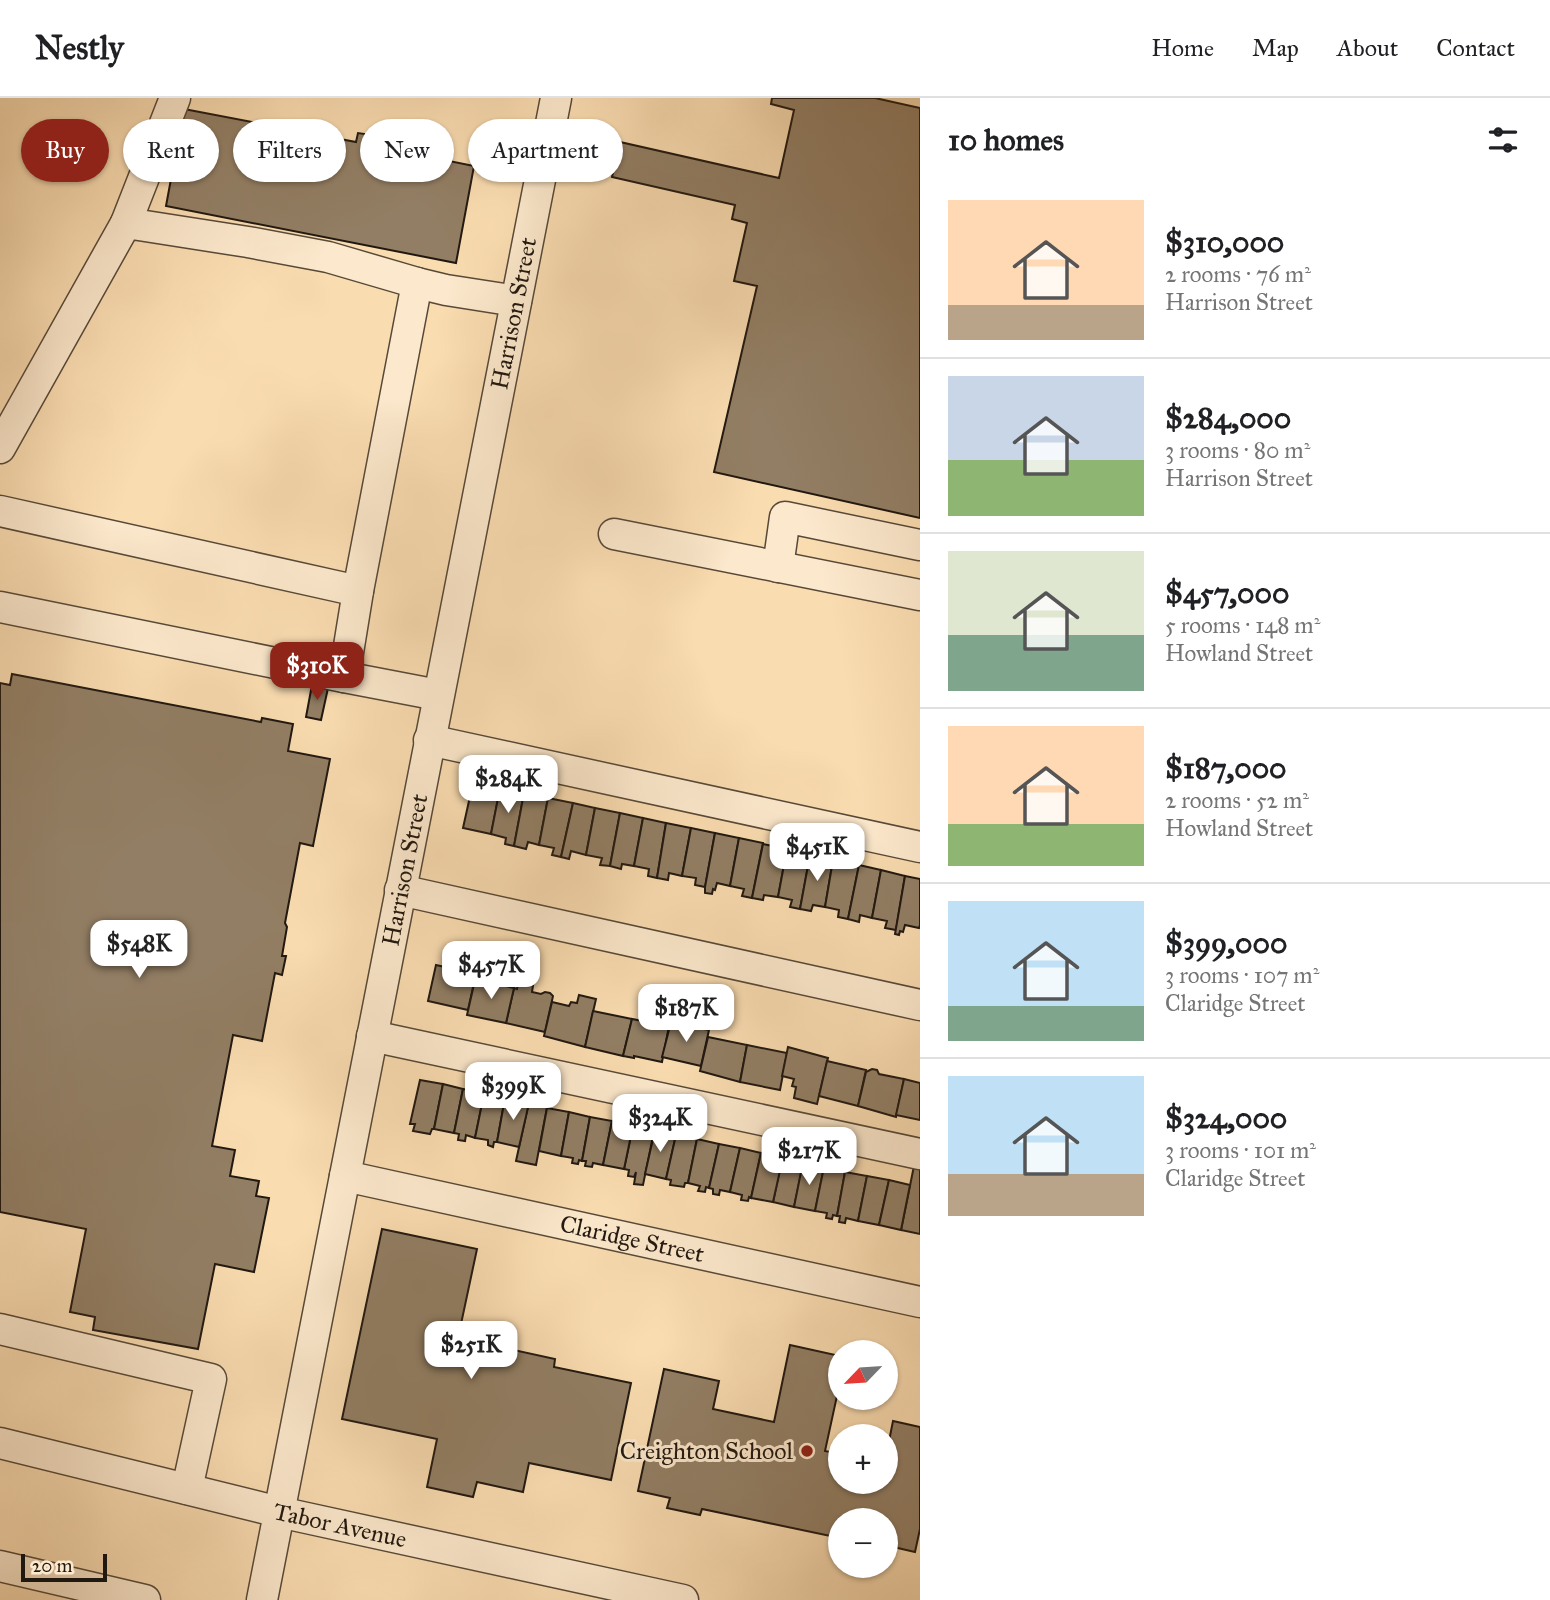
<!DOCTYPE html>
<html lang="en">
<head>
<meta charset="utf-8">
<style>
  body { margin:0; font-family:"IM FELL Great Primer",serif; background:#f2f2f2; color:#202124; height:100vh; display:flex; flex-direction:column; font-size:26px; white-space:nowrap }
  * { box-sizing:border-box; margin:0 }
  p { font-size:23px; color:#757577 }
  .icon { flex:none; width:38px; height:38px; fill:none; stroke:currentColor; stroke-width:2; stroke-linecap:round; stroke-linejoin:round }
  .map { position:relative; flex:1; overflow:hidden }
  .panel { display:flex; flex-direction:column; background:#fff; width:630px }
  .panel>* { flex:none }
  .guide { position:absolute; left:21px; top:21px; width:665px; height:63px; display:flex; gap:14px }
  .needle { width:46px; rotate:245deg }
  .fabs { position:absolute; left:828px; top:1242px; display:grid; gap:14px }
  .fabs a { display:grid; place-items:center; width:70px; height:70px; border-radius:50%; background:#fff; box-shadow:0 2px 5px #0004; font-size:35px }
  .scale { position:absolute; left:21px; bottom:18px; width:86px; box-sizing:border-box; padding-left:7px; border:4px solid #211810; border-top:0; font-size:19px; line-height:24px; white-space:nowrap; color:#211810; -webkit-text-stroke:5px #fce8cc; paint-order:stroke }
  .price { position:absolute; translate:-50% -60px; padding:0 16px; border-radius:14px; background:#fff; color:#222; font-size:23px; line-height:46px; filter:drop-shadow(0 2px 4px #0008) }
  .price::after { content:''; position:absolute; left:50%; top:42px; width:21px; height:16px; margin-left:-10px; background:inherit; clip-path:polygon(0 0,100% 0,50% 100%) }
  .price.on { background:#8f2418; color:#fff }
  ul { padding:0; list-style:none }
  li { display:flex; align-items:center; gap:21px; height:175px; padding:0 28px }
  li+li { border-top:2px solid #e0e0e0 }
  li span { display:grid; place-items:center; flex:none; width:196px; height:140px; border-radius:0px; color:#555 }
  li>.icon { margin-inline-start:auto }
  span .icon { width:84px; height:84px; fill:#fffc; stroke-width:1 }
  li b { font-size:30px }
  h2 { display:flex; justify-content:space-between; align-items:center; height:84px; padding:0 28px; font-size:30px }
  .pill { padding:0 24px; border-radius:32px; background:#fff; box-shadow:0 2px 5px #0004; font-size:24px; line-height:63px }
  .pill.on { background:#8f2418; color:#fff }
  header { display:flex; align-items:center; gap:42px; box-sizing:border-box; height:98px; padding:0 35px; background:#fff; border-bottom:2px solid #e0e0e0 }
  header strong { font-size:33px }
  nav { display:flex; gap:38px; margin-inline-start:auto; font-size:24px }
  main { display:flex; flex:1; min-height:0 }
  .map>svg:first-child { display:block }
</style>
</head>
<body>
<header>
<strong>Nestly</strong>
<nav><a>Home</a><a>Map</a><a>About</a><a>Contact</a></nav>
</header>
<main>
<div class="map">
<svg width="920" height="1502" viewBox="0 0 920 1502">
  <rect width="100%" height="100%" fill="#fadcb1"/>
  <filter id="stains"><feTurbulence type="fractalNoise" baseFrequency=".00286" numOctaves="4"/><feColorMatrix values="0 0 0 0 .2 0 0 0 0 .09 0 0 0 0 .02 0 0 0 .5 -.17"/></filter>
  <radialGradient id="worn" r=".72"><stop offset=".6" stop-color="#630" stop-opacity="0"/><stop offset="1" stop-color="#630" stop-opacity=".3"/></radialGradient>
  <!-- building -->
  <g fill="#927e64" stroke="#211810" stroke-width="2">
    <polygon points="772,0 875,0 920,10 920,420 714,374 757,188 734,183 747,125 732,121 735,107 612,79 620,44 779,80 794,12 771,6"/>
    <polygon points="184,11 356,44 358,35 372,37 370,47 474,68 456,165 166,108"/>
    <polygon points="12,576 261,624 262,620 293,626 288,653 330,661 313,748 300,745 285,825 287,829 282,858 286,858 282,877 275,875 262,943 233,937 212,1048 235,1052 230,1078 259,1083 256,1098 269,1100 254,1174 215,1166 198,1251 93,1232 95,1219 70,1214 86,1131 0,1114 0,585 10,587"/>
    <polygon points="312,587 328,590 321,622 306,619"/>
    <polygon points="475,676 502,681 491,736 463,730"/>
    <polygon points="500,690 524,695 514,748 505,746 506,740 491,736"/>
    <polygon points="524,695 548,700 539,747 528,744 526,751 514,748"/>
    <polygon points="548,700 573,705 561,759 552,757 554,750 539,747"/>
    <polygon points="573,705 595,710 586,757 571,753 569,761 561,759"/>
    <polygon points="595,710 620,715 610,768 600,767 602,760 586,757"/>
    <polygon points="620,715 643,720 634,768 622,766 621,771 610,768"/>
    <polygon points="643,720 666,725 657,780 648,778 649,771 634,768"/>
    <polygon points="666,725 691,730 682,778 669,775 668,782 657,780"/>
    <polygon points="691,730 715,735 705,789 695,787 696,780 682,778"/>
    <polygon points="715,735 739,740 730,788 717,785 715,792 713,791 712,796 705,795 705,789"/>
    <polygon points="739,740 763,745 752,800 742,798 744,791 730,788"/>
    <polygon points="763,746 787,751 778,799 764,797 763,802 752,800"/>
    <polygon points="787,751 810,757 800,811 790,809 792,802 778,799"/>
    <polygon points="810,757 833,762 825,809 813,807 811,813 800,811"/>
    <polygon points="833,762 859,767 848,821 838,819 839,812 825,809"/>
    <polygon points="859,767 881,772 872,820 860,817 859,824 848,821"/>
    <polygon points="881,772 905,778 896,832 885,830 887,823 872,820"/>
    <polygon points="905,778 920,781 920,827 919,830 905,827 903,834 900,833 899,837 895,836"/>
    <polygon points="436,867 476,876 468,912 428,903"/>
    <polygon points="520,878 534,881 532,894 541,896 545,894 550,895 553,898 545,934 506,925 514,890 517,891"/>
    <polygon points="492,881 502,883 501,887 514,890 506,925 467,917 475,882 492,885"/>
    <polygon points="579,897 596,901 585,949 544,938 552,904 569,908 571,904 577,905"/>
    <polygon points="593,913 632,921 623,958 585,949"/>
    <polygon points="649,920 656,921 655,925 669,928 662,964 634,958 634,960 623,958 632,921 648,924"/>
    <polygon points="671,924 709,932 701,968 662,959"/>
    <polygon points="708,939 747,947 740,984 700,973"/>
    <polygon points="747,947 787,955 780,992 740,984"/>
    <polygon points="788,949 828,960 817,1006 794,1000 796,989 792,988 794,981 782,978"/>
    <polygon points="827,963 866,972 858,1008 819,998"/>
    <polygon points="872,971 877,972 879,976 904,981 896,1019 858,1008 866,974"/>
    <polygon points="904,981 920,985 920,1022 896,1017"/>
    <polygon points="420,982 443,986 434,1031 432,1031 430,1036 413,1033 415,1026 410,1026"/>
    <polygon points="443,986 463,991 454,1035 434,1031"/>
    <polygon points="473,989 477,991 477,994 484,996 475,1040 466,1037 465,1043 458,1042 459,1036 454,1035 463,991 473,992"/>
    <polygon points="532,990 550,994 536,1067 516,1063"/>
    <polygon points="484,996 505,1000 497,1044 494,1044 493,1049 488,1047 488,1042 475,1040"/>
    <polygon points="505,1000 529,1005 519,1049 497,1044"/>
    <polygon points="547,1010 569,1014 561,1058 539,1053"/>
    <polygon points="569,1014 590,1019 582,1063 579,1062 578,1066 572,1065 573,1060 561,1058"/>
    <polygon points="639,1016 657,1019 643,1087 634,1086 636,1074 634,1079 628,1078 629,1072 624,1071 633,1028 637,1028"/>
    <polygon points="590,1019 612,1023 603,1067 593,1065 592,1069 585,1068 586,1063 582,1063"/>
    <polygon points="612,1023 633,1028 624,1071 603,1067"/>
    <polygon points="655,1032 676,1037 666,1081 645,1076"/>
    <polygon points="676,1037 697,1041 688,1085 685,1085 684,1089 670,1087 671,1082 666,1081"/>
    <polygon points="697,1041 719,1046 709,1090 706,1089 705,1094 698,1093 700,1088 688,1085"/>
    <polygon points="719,1046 740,1050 730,1094 720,1092 719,1097 713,1096 713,1091 709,1090"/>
    <polygon points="785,1048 806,1052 794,1109 773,1104"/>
    <polygon points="740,1050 761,1055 751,1100 749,1099 748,1103 741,1102 742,1097 730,1094"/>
    <polygon points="761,1055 783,1059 773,1104 751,1100"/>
    <polygon points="915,1063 920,1064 920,1136 901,1132"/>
    <polygon points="803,1064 824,1069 815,1113 794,1109"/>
    <polygon points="824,1069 845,1074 837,1118 833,1117 832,1121 826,1120 827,1115 815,1113"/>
    <polygon points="845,1074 867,1078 858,1123 846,1120 845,1125 839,1124 840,1118 837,1118"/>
    <polygon points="867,1078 889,1082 879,1127 858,1123"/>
    <polygon points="889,1082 910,1087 901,1132 879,1127"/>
    <polygon points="382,1131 477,1151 458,1240 555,1261 554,1269 631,1285 611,1382 529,1365 523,1394 477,1384 473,1399 427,1389 437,1341 342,1321"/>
    <polygon points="790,1247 840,1258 840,1284 825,1353 840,1356 840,1384 886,1384 886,1358 893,1323 920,1329 920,1431 915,1454 889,1448 887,1459 886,1458 886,1423 840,1423 840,1440 702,1411 700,1417 667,1410 670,1400 638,1393 664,1271 719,1283 713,1311 774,1324"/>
  </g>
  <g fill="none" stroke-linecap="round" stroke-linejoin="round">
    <!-- minor casing -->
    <g stroke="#574938" stroke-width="33">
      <g id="minor">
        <polyline points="126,125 175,0"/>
        <polyline points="417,185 358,493 344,579 438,597"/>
        <polyline points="0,350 126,125 248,144 328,159 417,185 446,192 516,203"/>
        <polyline points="0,413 358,493"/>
        <polyline points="614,436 920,497"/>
        <polyline points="778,469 785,419 920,447"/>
        <polyline points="0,509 344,579"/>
        <polyline points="429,642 920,749"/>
        <polyline points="400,792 920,907"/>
        <polyline points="372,938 920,1056"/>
        <path id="s1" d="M345,1078l575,126"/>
        <polyline points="0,1231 211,1281 187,1391"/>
        <path id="s2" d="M0,1345l279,69 404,88"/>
        <polyline points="0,1468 145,1502"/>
        <path id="s3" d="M262,1502l294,-1502"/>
      </g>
    </g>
    <!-- minor -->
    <use href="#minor" stroke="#fce8cc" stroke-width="30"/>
  </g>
  <!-- markers -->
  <circle fill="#8f2418" stroke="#fce8cc" stroke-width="2.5" cx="807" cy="1353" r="7"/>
  <g text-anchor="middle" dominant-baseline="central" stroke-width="6" stroke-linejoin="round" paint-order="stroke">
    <!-- street labels -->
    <g font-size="24" fill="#211810" stroke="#fce8cc">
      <text stroke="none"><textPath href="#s3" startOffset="1311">Harrison Street</textPath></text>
      <text stroke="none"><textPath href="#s3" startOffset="744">Harrison Street</textPath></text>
      <text stroke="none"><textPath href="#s1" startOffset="294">Claridge Street</textPath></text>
      <text stroke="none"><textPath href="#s2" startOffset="350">Tabor Avenue</textPath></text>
    </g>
    <!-- poi labels -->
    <g font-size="24" fill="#211810" stroke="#fce8cc" text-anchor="end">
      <text x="793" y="1353">Creighton School</text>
    </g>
  </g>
  <rect width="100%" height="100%" filter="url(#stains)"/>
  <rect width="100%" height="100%" fill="url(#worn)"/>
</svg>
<div class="fabs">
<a><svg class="needle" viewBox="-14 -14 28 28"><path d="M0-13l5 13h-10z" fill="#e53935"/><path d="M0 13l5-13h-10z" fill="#757577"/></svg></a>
<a>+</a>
<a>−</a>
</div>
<div class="scale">20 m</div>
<b class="price on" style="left:317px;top:604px">$310K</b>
<b class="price" style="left:508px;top:717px">$284K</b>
<b class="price" style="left:817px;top:785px">$451K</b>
<b class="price" style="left:139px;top:882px">$548K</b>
<b class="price" style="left:491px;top:903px">$457K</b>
<b class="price" style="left:686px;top:946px">$187K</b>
<b class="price" style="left:513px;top:1024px">$399K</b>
<b class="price" style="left:660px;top:1056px">$324K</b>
<b class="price" style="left:809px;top:1089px">$217K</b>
<b class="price" style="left:471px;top:1283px">$251K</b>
<div class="guide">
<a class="pill on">Buy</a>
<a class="pill">Rent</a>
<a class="pill">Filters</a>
<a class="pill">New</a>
<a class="pill">Apartment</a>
</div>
</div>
<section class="panel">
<h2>10 homes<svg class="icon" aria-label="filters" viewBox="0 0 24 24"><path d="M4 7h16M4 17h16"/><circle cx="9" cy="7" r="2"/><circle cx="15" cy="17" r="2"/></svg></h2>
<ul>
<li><span style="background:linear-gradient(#ffd9b3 75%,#b9a48a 0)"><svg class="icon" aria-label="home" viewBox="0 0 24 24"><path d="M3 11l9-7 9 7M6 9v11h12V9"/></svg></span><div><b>$310,000</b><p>2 rooms · 76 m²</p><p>Harrison Street</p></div></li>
<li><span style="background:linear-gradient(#c9d6e8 60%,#8fb573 0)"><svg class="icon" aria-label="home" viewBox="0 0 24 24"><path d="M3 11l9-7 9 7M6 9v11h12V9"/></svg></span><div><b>$284,000</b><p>3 rooms · 80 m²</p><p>Harrison Street</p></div></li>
<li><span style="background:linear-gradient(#dfe7d0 60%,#7fa58c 0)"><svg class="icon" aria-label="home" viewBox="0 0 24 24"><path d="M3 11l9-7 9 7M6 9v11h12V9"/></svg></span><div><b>$457,000</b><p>5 rooms · 148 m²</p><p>Howland Street</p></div></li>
<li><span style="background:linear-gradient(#ffd9b3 70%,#8fb573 0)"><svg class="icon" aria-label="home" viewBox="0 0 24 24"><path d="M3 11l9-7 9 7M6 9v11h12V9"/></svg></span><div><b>$187,000</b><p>2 rooms · 52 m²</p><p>Howland Street</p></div></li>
<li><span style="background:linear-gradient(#bfe0f5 75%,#7fa58c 0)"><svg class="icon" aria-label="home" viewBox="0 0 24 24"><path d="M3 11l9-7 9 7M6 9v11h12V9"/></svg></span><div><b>$399,000</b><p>3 rooms · 107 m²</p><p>Claridge Street</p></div></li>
<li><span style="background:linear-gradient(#bfe0f5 70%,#b9a48a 0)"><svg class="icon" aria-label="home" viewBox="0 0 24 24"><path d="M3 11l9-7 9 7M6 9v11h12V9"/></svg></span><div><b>$324,000</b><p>3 rooms · 101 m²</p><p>Claridge Street</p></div></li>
</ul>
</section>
</main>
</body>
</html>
